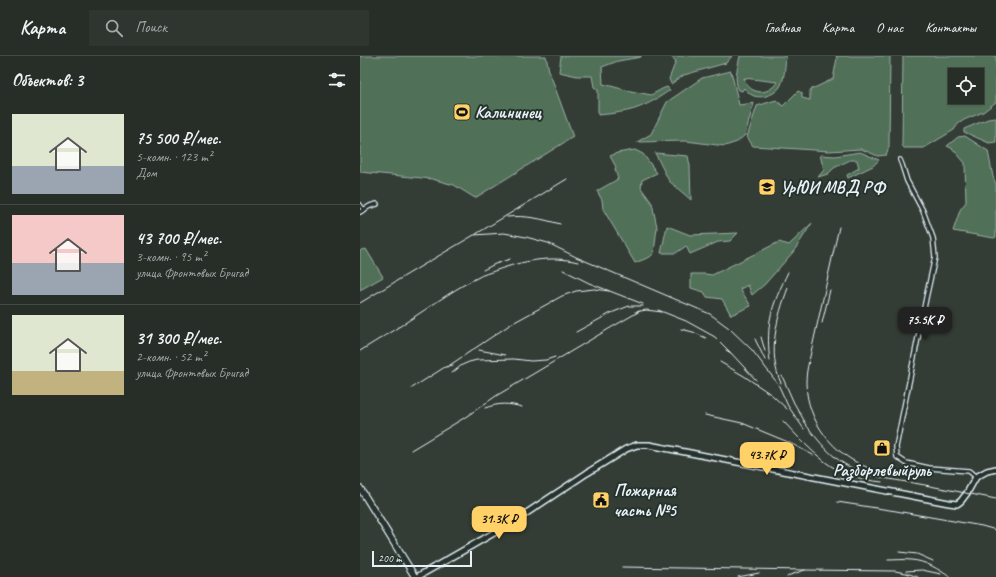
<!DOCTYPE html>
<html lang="ru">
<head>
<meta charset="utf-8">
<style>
  body { margin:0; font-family:Caveat,sans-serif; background:#2f3630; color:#f1f3f6; height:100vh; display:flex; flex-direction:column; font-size:15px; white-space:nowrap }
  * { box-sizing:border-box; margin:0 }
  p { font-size:13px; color:#a4a8a8 }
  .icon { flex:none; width:22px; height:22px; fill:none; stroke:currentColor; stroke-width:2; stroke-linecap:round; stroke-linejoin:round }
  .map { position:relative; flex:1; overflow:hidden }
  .side { display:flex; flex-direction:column; background:#272e28; width:360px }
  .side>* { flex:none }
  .buttons { position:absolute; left:588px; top:12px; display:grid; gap:8px }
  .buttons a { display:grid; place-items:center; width:36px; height:36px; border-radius:0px; background:#272e28; box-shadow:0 1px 3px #0004,0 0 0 1px #434a45; font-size:20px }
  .scale { position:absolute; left:12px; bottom:10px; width:100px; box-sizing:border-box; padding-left:4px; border:2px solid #e8f1f8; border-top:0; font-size:11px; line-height:14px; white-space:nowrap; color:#e8f1f8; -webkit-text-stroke:3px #26332d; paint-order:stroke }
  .price { position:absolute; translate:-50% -34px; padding:0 9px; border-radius:8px; background:#ffd166; color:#111; font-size:13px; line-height:26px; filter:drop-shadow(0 1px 2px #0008) }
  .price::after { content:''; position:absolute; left:50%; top:24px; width:12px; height:9px; margin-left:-6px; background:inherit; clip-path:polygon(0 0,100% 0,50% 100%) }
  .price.selected { background:#222; color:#fff }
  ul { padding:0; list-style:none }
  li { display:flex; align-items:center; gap:12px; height:100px; padding:0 12px }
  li+li { border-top:1px solid #434a45 }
  li span { display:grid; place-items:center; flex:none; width:112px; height:80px; border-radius:0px; color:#555 }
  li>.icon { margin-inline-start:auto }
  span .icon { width:48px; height:48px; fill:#fffc; stroke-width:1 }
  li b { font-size:17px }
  h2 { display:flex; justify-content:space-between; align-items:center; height:48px; padding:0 12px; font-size:17px }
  header { display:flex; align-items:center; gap:24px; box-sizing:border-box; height:56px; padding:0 20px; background:#272e28; border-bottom:1px solid #434a45 }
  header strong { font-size:19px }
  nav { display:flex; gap:22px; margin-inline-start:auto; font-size:14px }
  .search { width:280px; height:36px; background:#2f3630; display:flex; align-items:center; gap:10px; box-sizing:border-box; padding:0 14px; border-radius:0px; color:#a4a8a8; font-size:15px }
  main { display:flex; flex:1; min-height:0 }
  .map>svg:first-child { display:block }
</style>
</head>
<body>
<header>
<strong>Карта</strong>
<div class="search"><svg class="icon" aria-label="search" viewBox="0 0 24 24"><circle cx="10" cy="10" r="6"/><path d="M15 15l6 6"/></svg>Поиск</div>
<nav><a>Главная</a><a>Карта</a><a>О нас</a><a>Контакты</a></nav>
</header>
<main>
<section class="side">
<h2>Объектов: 3<svg class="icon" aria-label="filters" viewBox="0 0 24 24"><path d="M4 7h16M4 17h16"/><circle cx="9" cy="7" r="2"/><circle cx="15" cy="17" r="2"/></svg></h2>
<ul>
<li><span style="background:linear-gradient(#dfe7d0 65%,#9aa5b1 0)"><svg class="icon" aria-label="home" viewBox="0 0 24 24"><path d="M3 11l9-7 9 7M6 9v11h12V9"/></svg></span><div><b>75 500 ₽/мес.</b><p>5-комн. · 123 m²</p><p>Дом</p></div></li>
<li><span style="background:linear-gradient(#f6c9c9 60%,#9aa5b1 0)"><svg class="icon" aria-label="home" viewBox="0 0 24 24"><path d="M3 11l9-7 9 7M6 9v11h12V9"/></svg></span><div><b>43 700 ₽/мес.</b><p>3-комн. · 95 m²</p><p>улица Фронтовых Бригад</p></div></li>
<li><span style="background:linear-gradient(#dfe7d0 70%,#c2b280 0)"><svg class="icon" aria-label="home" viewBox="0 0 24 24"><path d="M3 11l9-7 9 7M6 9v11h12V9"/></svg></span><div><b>31 300 ₽/мес.</b><p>2-комн. · 52 m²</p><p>улица Фронтовых Бригад</p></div></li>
</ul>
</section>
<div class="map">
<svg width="636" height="521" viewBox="0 0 636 521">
  <rect width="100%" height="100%" fill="#343d35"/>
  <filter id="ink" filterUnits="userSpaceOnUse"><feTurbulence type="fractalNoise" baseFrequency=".025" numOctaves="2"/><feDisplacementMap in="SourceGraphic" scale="8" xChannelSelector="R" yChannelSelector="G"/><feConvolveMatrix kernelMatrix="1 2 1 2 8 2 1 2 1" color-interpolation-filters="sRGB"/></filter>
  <g filter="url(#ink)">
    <!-- green -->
    <g fill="#517058" stroke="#9cb0a8" fill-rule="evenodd">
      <polygon points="0,0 186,0 189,15 213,81 115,142 94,129 72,123 0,116"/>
      <path d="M201,0h80v1l-23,4 -16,6 1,17 23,6 25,5 11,-6 5,-2 3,3c-14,10 -31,20 -49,22 -8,2 -15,2 -23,3v-25l-4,-3 -2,-11h-15l-18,-4z"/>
      <polygon points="310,0 372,0 366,7 324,19 311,28 309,23 316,5"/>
      <path d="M380,0h46c-1,9 -1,20 -5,29 -4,9 -18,14 -27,11 -5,-2 -7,-5 -10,-8l-2,3 -3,-1c-6,-9 -1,-24 1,-34zM384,22l33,4c-9,15 -29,12 -33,-4z"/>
      <polygon points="476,0 530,0 529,91 526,99 518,100 501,93 469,95 393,90 387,81 397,50 416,44 423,50 438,35 442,37 442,42 450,44 450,34 473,23 477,2"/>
      <path d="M543,0h93v46l-13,10 -19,8 -6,4 -4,6 -30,18h-20l-2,-3zM595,19h22v22h-22z"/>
      <polygon points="371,15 379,49 394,47 385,79 377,86 365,90 326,85 277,86 291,78 307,46 342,22"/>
      <polygon points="636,62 636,86 629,87 604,76 604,73 628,63"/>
      <polygon points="605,80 628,95 633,121 636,128 636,181 634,182 593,175 600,154 606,146 605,107 593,93 587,90 598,81"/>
      <polygon points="275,94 283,98 297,117 282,124 281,132 292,147 297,171 294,197 290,201 275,207 243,153 242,144 237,135 258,123 255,113 256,111 250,100 257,97"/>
      <polygon points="500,96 519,104 513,110 488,122 487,119 499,112 497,104 490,104 474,112 468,118 458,121 464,114 460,99 475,100"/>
      <polygon points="295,97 328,100 330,110 331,144 309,125"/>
      <polygon points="452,167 434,195 405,228 392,239 388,229 380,233 391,250 371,259 362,243 347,241 344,236 331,232 331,218 345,218 352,219 419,186 429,189"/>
      <polygon points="307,170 330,179 378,177 370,185 358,186 330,198 326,190 316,197 301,197"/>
      <polygon points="3,193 4,194 6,193 23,221 0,234 0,195"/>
      <polygon points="393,391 408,394 418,410 390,405"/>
    </g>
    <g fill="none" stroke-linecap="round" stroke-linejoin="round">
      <!-- minor casing -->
      <g stroke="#e8f1f8" stroke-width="6">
        <g id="minor">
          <polyline points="540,104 542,109 547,125 563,155 573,182 575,201 566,242 536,391 537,401 546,407 569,412 609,415 616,421"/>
          <polyline points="0,149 4,154"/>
          <polyline points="0,156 10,150 17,148"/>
        </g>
      </g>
      <!-- secondary casing -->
      <g stroke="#e8f1f8" stroke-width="8">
        <polyline id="secondary" points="57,521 153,466 227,417 266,393 277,389 289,389 589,447 597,448 601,445 607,437 616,421 627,415 636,413"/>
      </g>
      <!-- primary casing -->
      <g stroke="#e8f1f8" stroke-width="8">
        <polyline id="primary" points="0,432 55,521"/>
      </g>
      <!-- minor -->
      <use href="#minor" stroke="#26332d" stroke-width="3.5"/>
      <!-- secondary -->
      <use href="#secondary" stroke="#26332d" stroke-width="5"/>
      <!-- primary -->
      <use href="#primary" stroke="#26332d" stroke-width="5.5"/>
      <!-- rail -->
      <g stroke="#e8f1f8" stroke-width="1">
        <path d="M147,161c19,-2 35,2 53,7"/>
        <path d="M479,171l-30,134c-2,7 -3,15 -3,22 1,38 27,72 63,85"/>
        <polyline points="116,178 207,123"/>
        <polyline points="123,214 135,208 150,203"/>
        <polyline points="203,214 229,227 283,248"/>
        <polyline points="0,247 53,215 114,179 144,177 166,181 188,187 216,201 350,258 369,272 392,294 418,328 428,350 444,373"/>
        <polyline points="298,254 326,265 355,281 371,297"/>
        <polyline points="275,256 286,254 302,256"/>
        <polyline points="462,267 470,234"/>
        <polyline points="321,273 333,276 346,282"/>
        <polyline points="216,276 251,257 269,250 283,250"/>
        <polyline points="401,281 405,295"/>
        <polyline points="395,283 405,304"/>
        <polyline points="119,294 145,299"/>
        <polyline points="366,294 371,297 396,324"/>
        <path d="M0,295c19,-12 38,-23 57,-36 20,-13 39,-27 60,-37 6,-4 13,-5 20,-8 26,-9 53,-15 81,-8"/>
        <path d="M410,305c-2,-13 -2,-28 0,-41 3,-17 11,-33 18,-48"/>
        <polyline points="360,306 384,320 412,339 427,353"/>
        <polyline points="87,311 151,268 202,240 216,235 234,233 249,235"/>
        <polyline points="92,317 102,309 109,306 117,304 154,303 171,305 186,304 195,301"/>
        <polyline points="422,320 434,347 445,366"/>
        <path d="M421,327c-14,-30 -4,-66 7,-95"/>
        <polyline points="52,332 85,311 93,309"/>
        <path d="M125,352c14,-5 23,-5 37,-1"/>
        <polyline points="345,359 382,367 428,386 453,399"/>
        <path d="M423,365c13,14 26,28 41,40 16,13 38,19 58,21"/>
        <path d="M443,365c12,15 23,31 40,42 25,16 58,17 87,23 22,4 44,9 66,13"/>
        <polyline points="51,394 104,362 136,340 252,271 280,255"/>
        <polyline points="477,446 536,455 622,470 636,474"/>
        <polyline points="539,496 557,498 573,505"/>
        <path d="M528,504c8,0 16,-1 23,0 15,1 27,9 39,17"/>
        <polyline points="262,511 445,514"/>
        <polyline points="546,515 562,514 581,518"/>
        <polyline points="378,521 399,517"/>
        <polyline points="427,521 430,519 445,514 535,515 546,517 558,521"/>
      </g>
    </g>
  </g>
  <!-- icons -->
  <defs>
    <g id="stadium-square" transform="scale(0.9)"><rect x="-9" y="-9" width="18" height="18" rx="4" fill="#ffd166" stroke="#26332d"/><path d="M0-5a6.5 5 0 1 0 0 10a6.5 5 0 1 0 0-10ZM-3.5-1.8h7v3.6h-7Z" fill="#111"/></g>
    <g id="university-square" transform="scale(0.9)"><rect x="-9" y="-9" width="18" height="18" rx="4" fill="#ffd166" stroke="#26332d"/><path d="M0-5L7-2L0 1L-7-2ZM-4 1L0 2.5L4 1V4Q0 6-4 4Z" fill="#111"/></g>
    <g id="shop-square" transform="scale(0.9)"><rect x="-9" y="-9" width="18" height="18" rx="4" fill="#ffd166" stroke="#26332d"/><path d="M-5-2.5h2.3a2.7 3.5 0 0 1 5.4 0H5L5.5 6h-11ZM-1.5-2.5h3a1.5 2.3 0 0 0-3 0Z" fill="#111"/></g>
    <g id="civic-square" transform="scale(0.9)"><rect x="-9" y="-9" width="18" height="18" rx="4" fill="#ffd166" stroke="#26332d"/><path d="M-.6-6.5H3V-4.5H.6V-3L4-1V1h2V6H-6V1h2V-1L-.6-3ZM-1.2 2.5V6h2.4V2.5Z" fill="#111"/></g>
  </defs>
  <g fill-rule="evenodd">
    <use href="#stadium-square" x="102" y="56"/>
    <use href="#university-square" x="407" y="131"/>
    <use href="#shop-square" x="522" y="392"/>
    <use href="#civic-square" x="241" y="444"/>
  </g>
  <g text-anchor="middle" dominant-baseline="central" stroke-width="4" stroke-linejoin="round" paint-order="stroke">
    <!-- poi labels -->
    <g font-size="17" font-weight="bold" fill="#e8f1f8" stroke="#26332d" text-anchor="start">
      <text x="115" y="56">Калининец</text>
      <text x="420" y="131">УрЮИ МВД РФ</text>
      <text x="522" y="414" text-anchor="middle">Разборлевыйруль</text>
      <text x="254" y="434">Пожарная<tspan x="254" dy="20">часть №5</tspan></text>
    </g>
  </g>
</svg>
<div class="buttons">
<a><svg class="icon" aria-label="locate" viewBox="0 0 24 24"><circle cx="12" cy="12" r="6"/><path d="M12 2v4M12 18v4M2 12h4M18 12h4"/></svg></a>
</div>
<div class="scale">200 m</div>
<b class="price selected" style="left:565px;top:285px">75.5K ₽</b>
<b class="price" style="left:407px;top:420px">43.7K ₽</b>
<b class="price" style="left:139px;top:484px">31.3K ₽</b>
</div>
</main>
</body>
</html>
